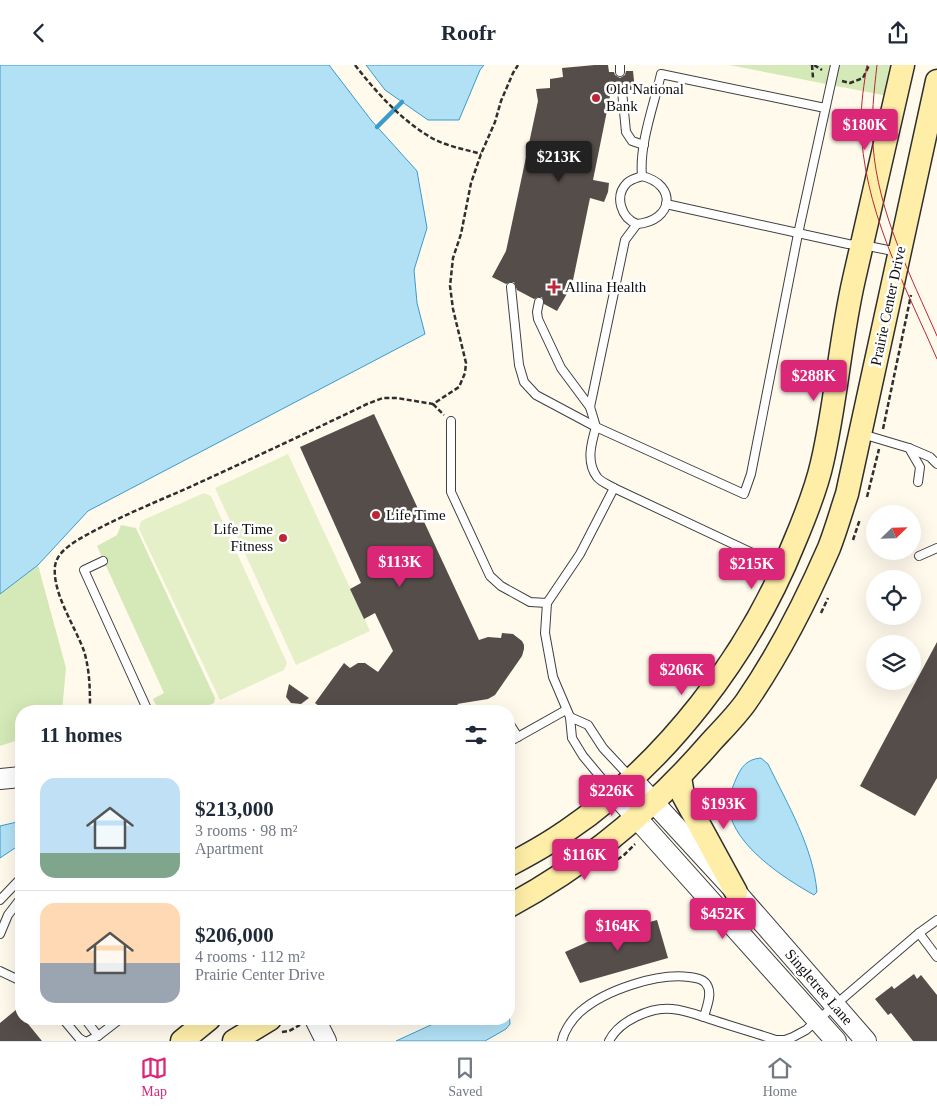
<!DOCTYPE html>
<html lang="en">
<head>
<meta charset="utf-8">
<style>
  body { margin:0; font-family:"Times New Roman",serif; background:#f6f6f7; color:#1f2937; height:100vh; display:flex; flex-direction:column; font-size:19px; white-space:nowrap }
  * { box-sizing:border-box; margin:0 }
  p { font-size:16px; color:#747a83 }
  .icon { flex:none; width:28px; height:28px; fill:none; stroke:currentColor; stroke-width:2; stroke-linecap:round; stroke-linejoin:round }
  .map { position:relative; flex:1; overflow:hidden }
  .side { position:absolute; left:15px; top:640px; width:500px; height:320px; display:flex; flex-direction:column; background:#fff; border-radius:20px; box-shadow:0 5px 20px #0002 }
  .side>* { flex:none }
  .needle { width:32px; rotate:67deg }
  .tools { position:absolute; left:866px; top:440px; display:grid; gap:10px }
  .tools a { display:grid; place-items:center; width:55px; height:55px; border-radius:50%; background:#fff; box-shadow:0 5px 20px #0002; font-size:25px }
  .price { position:absolute; translate:-50% -42px; padding:0 11px; border-radius:5px; background:#db2777; color:#fff; font-size:16px; line-height:32px; filter:drop-shadow(0 1px 2px #0008) }
  .price::after { content:''; position:absolute; left:50%; top:30px; width:15px; height:11px; margin-left:-8px; background:inherit; clip-path:polygon(0 0,100% 0,50% 100%) }
  .price.active { background:#222; color:#fff }
  ul { padding:0; list-style:none }
  li { display:flex; align-items:center; gap:15px; height:125px; padding:0 25px }
  li+li { border-top:1px solid #e0e1e3 }
  li span { display:grid; place-items:center; flex:none; width:140px; height:100px; border-radius:15px; color:#555 }
  li>.icon { margin-inline-start:auto }
  span .icon { width:60px; height:60px; fill:#fffc; stroke-width:1 }
  li b { font-size:21px }
  h2 { display:flex; justify-content:space-between; align-items:center; height:60px; padding:0 25px; font-size:21px }
  header { display:flex; justify-content:space-between; align-items:center; height:65px; padding:0 25px; background:#fff; font-size:22px; font-weight:700 }
  .tabs { display:flex; justify-content:space-around; align-items:center; height:70px; border-top:1px solid #e0e1e3; background:#fff; font-size:14px; color:#747a83 }
  .tabs a { display:grid; justify-items:center; gap:2px }
  .tabs .active { color:#db2777 }
  .map>svg:first-child { display:block }
</style>
</head>
<body>
<header><svg class="icon" aria-label="back" viewBox="0 0 24 24"><path d="M15 5l-7 7 7 7"/></svg>Roofr<svg class="icon" aria-label="share" viewBox="0 0 24 24"><path d="M12 15V3M7 8l5-5 5 5M5 13v7h14v-7"/></svg></header>
<div class="map">
<svg width="937" height="976" viewBox="0 0 937 976">
  <rect width="100%" height="100%" fill="#fffaec"/>
  <!-- green -->
  <g fill="#d4e9b7">
    <polygon points="729,0 895,0 888,31"/>
    <polygon points="121,460 136,463 215,633 214,638 202,643 203,646 159,646 153,634 164,628 97,481 117,470"/>
    <polygon points="38,500 66,603 62,646 21,646 21,674 0,681 0,529"/>
  </g>
  <!-- pitch -->
  <g fill="#e5f0c8">
    <polygon points="288,389 370,566 296,600 215,423"/>
    <polygon points="204,428 211,431 287,598 284,605 220,635 139,464 141,456"/>
  </g>
  <!-- water -->
  <g fill="#b2e1f6" stroke="#399ccc">
    <polygon points="0,0 329,0 371,55 417,106 427,163 414,205 417,238 425,269 88,446 38,500 0,529"/>
    <polygon points="366,0 484,0 480,5 459,55 428,55 385,25"/>
    <path d="M761,693l7,6c20,41 45,83 49,128l-3,3c-30,-17 -80,-49 -85,-86 -1,-10 3,-21 7,-30 5,-12 11,-20 25,-21z"/>
    <polygon points="21,756 21,779 0,793 0,761"/>
    <polygon points="509,947 510,959 506,964 485,976 396,976 444,954 509,954"/>
  </g>
  <g fill="none" stroke-linecap="round" stroke-linejoin="round">
    <!-- stream -->
    <polyline stroke="#399ccc" stroke-width="4.5" points="377,62 402,37"/>
  </g>
  <!-- building -->
  <g fill="#554d49">
    <polygon points="595,0 608,0 609,7 614,7 615,10 620,13 625,10 626,6 633,6 635,25 628,25 626,22 622,20 618,22 616,26 611,26 593,115 609,118 608,127 604,137 590,133 572,220 557,246 544,239 542,232 538,232 534,234 517,225 514,217 510,217 506,219 492,212 506,186 538,36 536,24 550,23 550,14 563,12 562,3"/>
    <polygon points="374,349 479,575 488,572 501,573 502,568 513,569 522,576 524,580 524,584 522,591 495,630 488,634 457,639 467,646 325,646 315,638 344,598 350,603 358,598 365,598 378,607 393,586 375,548 364,554 350,524 361,518 300,382"/>
    <polygon points="937,577 937,713 915,751 860,721"/>
    <polygon points="289,619 309,633 301,639 291,638 286,632"/>
    <polygon points="657,855 668,893 580,918 565,887 594,874 594,872"/>
    <polygon points="914,909 917,914 921,910 937,930 937,976 913,976 891,948 888,950 875,934 892,921 894,924"/>
    <polygon points="17,944 21,950 21,954 24,954 42,976 0,976 0,958"/>
  </g>
  <g fill="none" stroke-linecap="round" stroke-linejoin="round">
    <!-- service casing -->
    <g stroke="#404040" stroke-width="10">
      <g id="service">
        <polyline points="620,0 620,7"/>
        <polyline points="622,26 626,67 632,76 644,80"/>
        <path d="M825,43l-164,-34c-7,31 -22,70 -19,102 -5,2 -11,3 -15,7 -13,13 -6,35 10,41l-12,16 -35,167 6,20 148,67 7,-20 47,-240 37,-169"/>
        <polyline points="666,139 848,179 863,180 898,187"/>
        <path d="M637,159c36,-3 41,-39 5,-48"/>
        <path d="M511,222l8,78 5,17 12,13 60,32c-5,17 -10,35 1,50 4,5 12,8 17,11l168,79"/>
        <polyline points="539,237 537,247 538,254 561,303 590,342"/>
        <polyline points="451,356 451,427 490,511 501,521 530,537 547,538"/>
        <polyline points="862,369 909,383 920,402 918,417"/>
        <polyline points="909,383 930,392 937,399"/>
        <polyline points="919,491 937,483"/>
        <polyline points="103,496 84,505 148,646"/>
        <polyline points="570,652 588,660 603,683 631,713"/>
        <polyline points="509,658 518,672"/>
        <polyline points="509,677 566,645"/>
        <polyline points="613,727 583,691 572,673 570,652 553,612 545,568 547,538 580,489 614,423"/>
        <polyline points="0,835 21,813"/>
        <polyline points="919,868 937,892"/>
        <polyline points="0,869 8,850 21,833"/>
        <polyline points="0,906 21,916"/>
        <polyline points="63,954 79,973 84,976"/>
        <polyline points="85,954 98,971"/>
        <polyline points="88,976 98,971 120,954"/>
        <path d="M562,976c2,-10 10,-22 18,-29 25,-22 77,-39 109,-35 8,1 16,2 19,10 4,9 -2,21 -4,30"/>
        <path d="M609,976c10,-20 41,-34 63,-32 14,1 28,7 41,11 21,7 42,13 63,20h9l8,-3 13,-7 113,-97 18,-13"/>
      </g>
    </g>
    <!-- tertiary casing -->
    <g stroke="#404040" stroke-width="22">
      <g id="tertiary">
        <polyline points="0,714 21,712"/>
        <polyline points="632,714 736,827 866,976"/>
        <polyline points="615,729 836,976"/>
        <polyline points="315,954 326,976"/>
      </g>
    </g>
    <!-- secondary casing -->
    <g stroke="#2f2f2f" stroke-width="25">
      <g id="secondary">
        <polyline points="680,712 683,730 736,827"/>
        <path d="M509,800c19,-10 39,-21 56,-33 101,-68 184,-177 229,-289 11,-26 22,-53 28,-80 14,-60 18,-123 32,-184 16,-71 33,-143 49,-214"/>
        <path d="M509,841c78,-42 145,-98 202,-164 12,-13 25,-26 35,-40 33,-48 60,-101 83,-154 7,-18 12,-36 18,-54l90,-413"/>
        <polyline points="182,976 209,954"/>
        <polyline points="234,976 270,954"/>
      </g>
    </g>
    <!-- path -->
    <g stroke="#2f2f2f" stroke-width="2.5" stroke-dasharray="5 2.5" stroke-linecap="butt">
      <path d="M355,0c21,27 45,54 75,72 15,9 34,12 51,17"/>
      <polyline points="812,0 813,13"/>
      <polyline points="814,0 822,5"/>
      <polyline points="842,16 850,18 863,13 869,0"/>
      <polyline points="433,339 444,350"/>
      <polyline points="883,364 911,230"/>
      <polyline points="867,432 879,384"/>
      <polyline points="853,475 860,454"/>
      <polyline points="821,548 828,533"/>
      <path d="M90,646c0,-20 0,-40 -6,-60 -9,-25 -32,-58 -29,-85 2,-12 11,-18 21,-25 37,-22 78,-38 116,-55 59,-27 117,-54 175,-82l16,-6h14l36,6 26,-17 6,-14 1,-10 -13,-54 -3,-23 3,-28 8,-24 10,-51 10,-29 14,-32 6,-21 12,-28 5,-8"/>
      <polyline points="605,803 624,790 635,779"/>
      <polyline points="282,967 289,966 300,960"/>
    </g>
    <!-- service -->
    <use href="#service" stroke="#fff" stroke-width="8"/>
    <!-- tertiary -->
    <use href="#tertiary" stroke="#fff" stroke-width="20"/>
    <!-- secondary -->
    <use href="#secondary" stroke="#feeea8" stroke-width="22"/>
    <!-- tram -->
    <g stroke="#bb2638" stroke-width="1">
      <path d="M867,0c-3,19 -6,38 -6,57 1,85 43,161 76,237"/>
      <path d="M877,0c-3,26 -6,53 -4,80 5,68 37,129 64,191"/>
    </g>
  </g>
  <!-- markers -->
  <g fill="#bb2638" stroke="#fff" stroke-width="2">
    <circle cx="596" cy="33" r="5"/>
    <path d="M551.5 214.5h5v5h5v5h-5v5h-5v-5h-5v-5h5z"/>
    <circle cx="376" cy="450" r="5"/>
    <circle cx="283" cy="473" r="5"/>
  </g>
  <g text-anchor="middle" dominant-baseline="central" stroke-width="5" stroke-linejoin="round" paint-order="stroke">
    <!-- poi labels -->
    <g font-size="15" fill="#0d0d0d" stroke="#fff" text-anchor="start">
      <text x="606" y="24">Old National<tspan x="606" dy="17">Bank</tspan></text>
      <text x="565" y="222">Allina Health</text>
      <text x="386" y="450">Life Time</text>
      <text x="273" y="464" text-anchor="end">Life Time<tspan x="273" dy="17">Fitness</tspan></text>
    </g>
    <!-- street labels -->
    <g font-size="15" fill="#0d0d0d" stroke="#fff">
      <text transform="translate(888 241) rotate(-78)">Prairie Center Drive</text>
      <text transform="translate(819 922) rotate(49)">Singletree Lane</text>
    </g>
  </g>
</svg>
<div class="tools">
<a><svg class="needle" viewBox="-14 -14 28 28"><path d="M0-13l5 13h-10z" fill="#e53935"/><path d="M0 13l5-13h-10z" fill="#747a83"/></svg></a>
<a><svg class="icon" aria-label="locate" viewBox="0 0 24 24"><circle cx="12" cy="12" r="6"/><path d="M12 2v4M12 18v4M2 12h4M18 12h4"/></svg></a>
<a><svg class="icon" aria-label="layers" viewBox="0 0 24 24"><path d="M12 4l9 5-9 5-9-5zM3 14l9 5 9-5"/></svg></a>
</div>
<b class="price" style="left:865px;top:86px">$180K</b>
<b class="price active" style="left:559px;top:118px">$213K</b>
<b class="price" style="left:814px;top:337px">$288K</b>
<b class="price" style="left:400px;top:523px">$113K</b>
<b class="price" style="left:752px;top:525px">$215K</b>
<b class="price" style="left:682px;top:631px">$206K</b>
<b class="price" style="left:612px;top:752px">$226K</b>
<b class="price" style="left:724px;top:765px">$193K</b>
<b class="price" style="left:585px;top:816px">$116K</b>
<b class="price" style="left:723px;top:875px">$452K</b>
<b class="price" style="left:618px;top:887px">$164K</b>
<section class="side">
<h2>11 homes<svg class="icon" aria-label="filters" viewBox="0 0 24 24"><path d="M4 7h16M4 17h16"/><circle cx="9" cy="7" r="2"/><circle cx="15" cy="17" r="2"/></svg></h2>
<ul>
<li><span style="background:linear-gradient(#bfe0f5 75%,#7fa58c 0)"><svg class="icon" aria-label="home" viewBox="0 0 24 24"><path d="M3 11l9-7 9 7M6 9v11h12V9"/></svg></span><div><b>$213,000</b><p>3 rooms · 98 m²</p><p>Apartment</p></div></li>
<li><span style="background:linear-gradient(#ffd9b3 60%,#9aa5b1 0)"><svg class="icon" aria-label="home" viewBox="0 0 24 24"><path d="M3 11l9-7 9 7M6 9v11h12V9"/></svg></span><div><b>$206,000</b><p>4 rooms · 112 m²</p><p>Prairie Center Drive</p></div></li>
</ul>
</section>
</div>
<nav class="tabs">
<a class="active"><svg class="icon" aria-label="map" viewBox="0 0 24 24"><path d="M3 6l6-2 6 2 6-2v14l-6 2-6-2-6 2zM9 4v14M15 6v14"/></svg>Map</a>
<a><svg class="icon" aria-label="saved" viewBox="0 0 24 24"><path d="M7 4h10v16l-5-4-5 4z"/></svg>Saved</a>
<a><svg class="icon" aria-label="home" viewBox="0 0 24 24"><path d="M3 11l9-7 9 7M6 9v11h12V9"/></svg>Home</a>
</nav>
</body>
</html>
